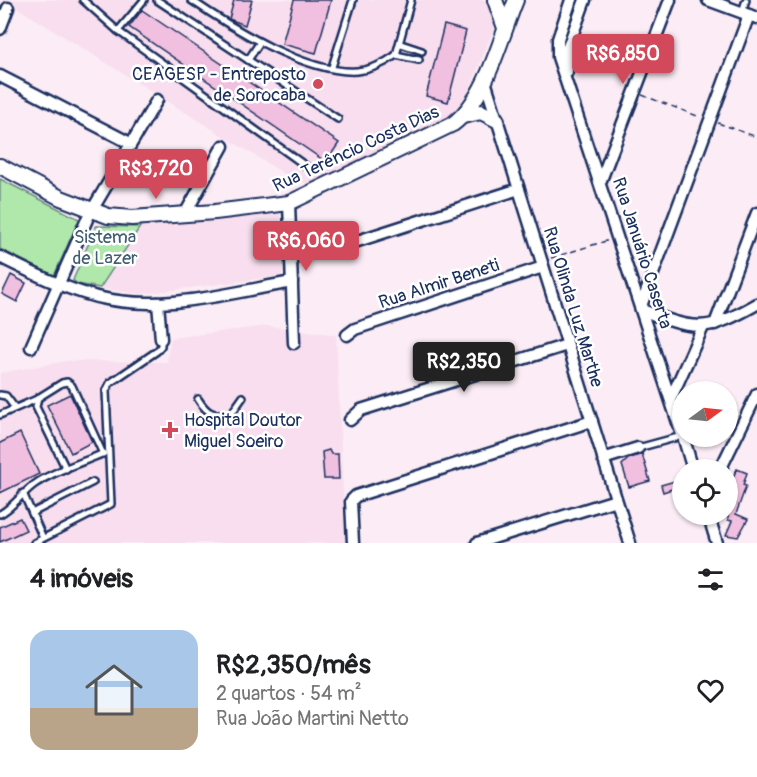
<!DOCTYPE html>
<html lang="pt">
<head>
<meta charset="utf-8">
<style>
  body { margin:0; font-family:Pangolin,sans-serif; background:#f2f2f2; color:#202124; height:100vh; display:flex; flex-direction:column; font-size:22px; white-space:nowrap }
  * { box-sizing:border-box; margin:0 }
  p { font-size:20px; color:#757577 }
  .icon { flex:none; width:33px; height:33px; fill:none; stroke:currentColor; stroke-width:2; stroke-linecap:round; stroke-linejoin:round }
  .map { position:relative; height:543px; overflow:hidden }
  .drawer { display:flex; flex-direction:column; background:#fff; flex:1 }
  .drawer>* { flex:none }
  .needle { width:39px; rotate:75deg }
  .tools { position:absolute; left:672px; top:381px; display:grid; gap:12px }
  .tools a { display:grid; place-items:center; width:66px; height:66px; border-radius:50%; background:#fff; box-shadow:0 2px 4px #0004; font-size:30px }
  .price { position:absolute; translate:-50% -51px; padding:0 14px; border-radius:6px; background:#d1495b; color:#fff; font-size:20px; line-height:39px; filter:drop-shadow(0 2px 3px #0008) }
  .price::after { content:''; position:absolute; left:50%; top:36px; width:18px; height:14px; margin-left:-9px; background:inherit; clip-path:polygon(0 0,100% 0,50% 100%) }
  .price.selected { background:#222; color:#fff }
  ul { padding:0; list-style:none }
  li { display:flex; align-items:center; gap:18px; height:150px; padding:0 30px }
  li+li { border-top:2px solid #e0e0e0 }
  li span { display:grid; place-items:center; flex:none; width:168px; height:120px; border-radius:18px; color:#555 }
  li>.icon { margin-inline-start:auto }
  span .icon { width:72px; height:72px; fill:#fffc; stroke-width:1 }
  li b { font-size:26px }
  h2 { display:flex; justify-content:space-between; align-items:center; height:72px; padding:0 30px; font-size:26px }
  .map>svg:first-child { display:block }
</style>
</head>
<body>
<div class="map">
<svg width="757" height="543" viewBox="0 0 757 543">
  <rect width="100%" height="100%" fill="#fbecf5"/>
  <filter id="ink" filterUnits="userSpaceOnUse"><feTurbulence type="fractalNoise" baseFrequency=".0167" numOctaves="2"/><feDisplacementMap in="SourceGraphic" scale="12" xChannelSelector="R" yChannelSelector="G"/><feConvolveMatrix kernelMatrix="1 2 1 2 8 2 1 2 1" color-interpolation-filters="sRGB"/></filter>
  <g filter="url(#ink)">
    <!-- built -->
    <g fill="#f8deee">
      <polygon points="5,0 505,0 466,98 454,112 437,126 310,185 291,178"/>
      <polygon points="280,214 283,272 281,276 141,294 100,288 140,227"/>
      <polygon points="266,326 336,335 345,543 0,543 0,373 67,361 167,362 171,338"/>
    </g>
    <!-- green -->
    <g fill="#b0e7aa" stroke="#668b84" stroke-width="1.5">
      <polygon points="0,179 79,219 54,276 0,249"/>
      <polygon points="96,226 140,227 100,288 77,284 73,280"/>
    </g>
    <!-- building -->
    <g fill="#f1bfdf" stroke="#1b2f5e" stroke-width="1.5">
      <polygon points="234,0 252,0 245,25 229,19"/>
      <polygon points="294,0 331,0 316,53 282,44"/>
      <polygon points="142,10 339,143 326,162 129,27"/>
      <polygon points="444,25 466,31 448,102 426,96"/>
      <polygon points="11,275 26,283 17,302 2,294"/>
      <polygon points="70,394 92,442 71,453 47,405"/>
      <polygon points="20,433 39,474 0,493 0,443"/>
      <polygon points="329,450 331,454 338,454 339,479 324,479 322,452"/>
      <polygon points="642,454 650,481 629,487 622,465 628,459"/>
      <polygon points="737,469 747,473 743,485 746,486 736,514 748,519 738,537 726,535 732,521 728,520 728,487"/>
      <polygon points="682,479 682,508 680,508 675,488 663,492 661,485"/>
      <polygon points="20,518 26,530 0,542 0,527"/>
    </g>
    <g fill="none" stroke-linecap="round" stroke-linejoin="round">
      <!-- service casing -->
      <g stroke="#1b2f5e" stroke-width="10">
        <g id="service">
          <polyline points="83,0 118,31 310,169"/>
          <polyline points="157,0 338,119"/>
          <path d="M191,0c41,28 116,74 166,71 14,-1 28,-8 39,-16l15,-55"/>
          <polyline points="742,12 746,0"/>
          <polyline points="118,31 144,0"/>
          <polyline points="401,44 422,51"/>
          <polyline points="396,55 419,60"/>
          <polyline points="248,60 260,42"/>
          <polyline points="332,67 353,0"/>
          <polyline points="0,395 6,396 15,408"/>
          <path d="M198,399c10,16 15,16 33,15l12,-17"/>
          <polyline points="0,415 37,399"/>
          <polyline points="638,448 682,436"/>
          <polyline points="66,469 36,407 38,398 62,383 67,382 72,386 103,454"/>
          <polyline points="23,493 43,538"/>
          <polyline points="32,513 93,482"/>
          <path d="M0,514c14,-7 22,-21 35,-30 20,-14 47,-21 69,-31"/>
          <polyline points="34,543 111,504 106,391 110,383 157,351 161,346 161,339"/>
        </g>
      </g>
      <!-- minor casing -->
      <g stroke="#1b2f5e" stroke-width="15">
        <g id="minor">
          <polyline points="571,0 558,39 558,57 682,435"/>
          <polyline points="708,0 757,18"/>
          <polyline points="0,29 8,8"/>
          <polyline points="567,72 568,47 585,0"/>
          <polyline points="0,76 130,143"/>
          <polyline points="485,81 630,543"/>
          <polyline points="601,180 670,0"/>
          <polyline points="289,203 294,343"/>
          <polyline points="185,214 223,146"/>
          <polyline points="342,246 519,189"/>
          <path d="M0,257c32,16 63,31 97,40 64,16 132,-4 195,-15"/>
          <polyline points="158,303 161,339"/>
          <polyline points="641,306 749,15"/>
          <path d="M642,310c53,21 64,23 115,-6"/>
          <polyline points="715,324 757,213"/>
          <polyline points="347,335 355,329 543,267"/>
          <polyline points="31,347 88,217 157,100"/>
          <polyline points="671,398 703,327"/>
          <polyline points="350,420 361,410 567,345"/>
          <polyline points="683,436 693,470"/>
          <polyline points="603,459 638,448"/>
          <polyline points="720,470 757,394"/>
          <polyline points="708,514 717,543"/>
          <polyline points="353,543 351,501 356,496 592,421"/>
          <polyline points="477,543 616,500"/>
        </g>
      </g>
      <!-- tertiary casing -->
      <g stroke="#1b2f5e" stroke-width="18">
        <g id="tertiary">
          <polyline points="495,0 505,28"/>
          <polyline points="463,116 481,112 497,120"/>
          <path d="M0,166l61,32 47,18 24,2 83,-6 74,-9 164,-79c34,-26 47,-85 63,-124"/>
        </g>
      </g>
      <!-- path -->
      <g stroke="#1b2f5e" stroke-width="1.5" stroke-dasharray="6 4.5" stroke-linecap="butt">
        <polyline points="642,95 700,117"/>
        <polyline points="718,123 757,137"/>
        <polyline points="551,258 609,240"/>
      </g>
      <!-- service -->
      <use href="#service" stroke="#fff" stroke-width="5"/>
      <!-- minor -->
      <use href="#minor" stroke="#fff" stroke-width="10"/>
      <!-- tertiary -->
      <use href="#tertiary" stroke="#fff" stroke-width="14"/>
    </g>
  </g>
  <!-- markers -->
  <g fill="#d1495b" stroke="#fff" stroke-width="2">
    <circle cx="318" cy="84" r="6"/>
    <path d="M167 421h6v6h6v6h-6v6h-6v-6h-6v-6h6z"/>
  </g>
  <g text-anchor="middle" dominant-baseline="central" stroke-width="5" stroke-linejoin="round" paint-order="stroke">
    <!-- poi labels -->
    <g font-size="18" fill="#1b2f5e" stroke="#fff" text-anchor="end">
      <text x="306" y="74">CEAGESP - Entreposto<tspan x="306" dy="21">de Sorocaba</tspan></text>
      <text x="184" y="420" text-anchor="start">Hospital Doutor<tspan x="184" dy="21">Miguel Soeiro</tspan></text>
    </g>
    <!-- street labels -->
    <g font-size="18" fill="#1b2f5e" stroke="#fff">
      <text transform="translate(356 149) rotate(-25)">Rua Terêncio Costa Dias</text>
      <text transform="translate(642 253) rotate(72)">Rua Januário Caserta</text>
      <text transform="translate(439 284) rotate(-18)">Rua Almir Beneti</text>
      <text transform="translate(573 307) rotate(73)">Rua Olinda Luz Marthe</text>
    </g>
    <!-- park labels -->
    <g font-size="18" fill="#405d71" stroke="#fff">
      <text x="105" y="237">Sistema<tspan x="105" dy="21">de Lazer</tspan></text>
    </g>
  </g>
</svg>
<div class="tools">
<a><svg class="needle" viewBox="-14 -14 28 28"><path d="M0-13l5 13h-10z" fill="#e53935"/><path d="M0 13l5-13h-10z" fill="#757577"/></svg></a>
<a><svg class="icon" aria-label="locate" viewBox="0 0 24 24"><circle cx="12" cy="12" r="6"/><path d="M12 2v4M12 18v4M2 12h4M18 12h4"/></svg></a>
</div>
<b class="price" style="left:623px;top:85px">R$6,850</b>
<b class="price" style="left:156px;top:200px">R$3,720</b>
<b class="price" style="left:306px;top:272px">R$6,060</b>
<b class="price selected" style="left:464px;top:393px">R$2,350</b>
</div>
<section class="drawer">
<h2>4 imóveis<svg class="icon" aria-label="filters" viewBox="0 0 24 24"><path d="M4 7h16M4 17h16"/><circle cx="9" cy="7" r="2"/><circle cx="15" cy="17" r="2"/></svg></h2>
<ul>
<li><span style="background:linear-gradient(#a9c7e8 65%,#b9a48a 0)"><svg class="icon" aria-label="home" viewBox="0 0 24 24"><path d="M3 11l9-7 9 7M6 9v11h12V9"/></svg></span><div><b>R$2,350/mês</b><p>2 quartos · 54 m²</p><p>Rua João Martini Netto</p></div><svg class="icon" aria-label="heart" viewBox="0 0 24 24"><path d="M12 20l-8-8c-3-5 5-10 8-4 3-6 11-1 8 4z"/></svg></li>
</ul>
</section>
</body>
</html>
